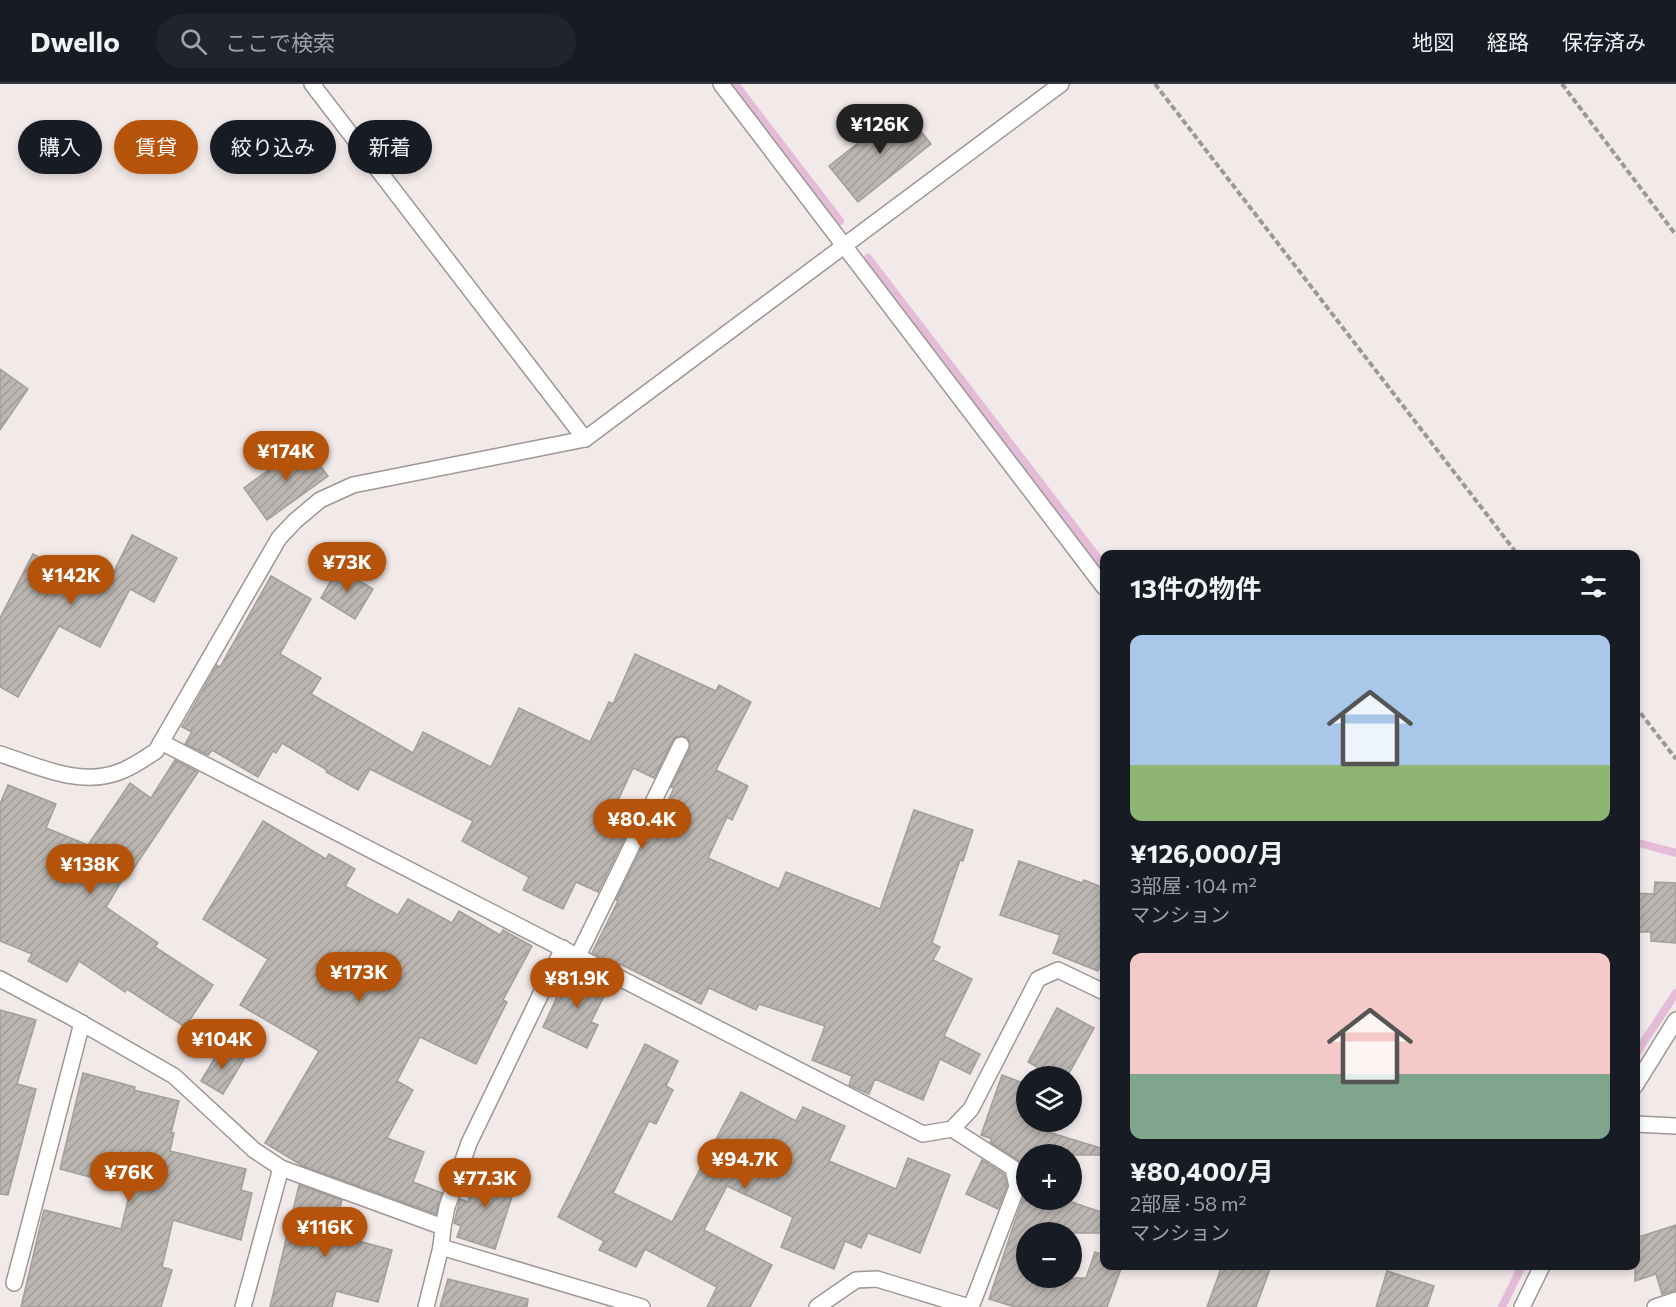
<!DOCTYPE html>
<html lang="ja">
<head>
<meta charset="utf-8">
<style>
  body { margin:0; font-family:Commissioner,"Noto Sans JP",sans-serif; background:#20242c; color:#f1f3f6; height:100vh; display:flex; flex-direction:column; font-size:22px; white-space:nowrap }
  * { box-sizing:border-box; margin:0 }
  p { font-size:20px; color:#9ea1a6 }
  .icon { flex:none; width:33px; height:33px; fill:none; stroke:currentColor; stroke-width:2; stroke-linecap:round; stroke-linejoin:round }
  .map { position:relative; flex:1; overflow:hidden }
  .details { position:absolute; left:1100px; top:466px; width:540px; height:720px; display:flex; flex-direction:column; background:#171b24; border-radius:12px; box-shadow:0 3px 9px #0003 }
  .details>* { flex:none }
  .hud { position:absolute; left:18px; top:36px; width:570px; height:54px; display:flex; gap:12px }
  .fabs { position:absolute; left:1016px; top:982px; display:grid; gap:12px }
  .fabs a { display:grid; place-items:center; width:66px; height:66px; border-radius:50%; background:#171b24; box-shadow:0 3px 9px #0003; font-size:30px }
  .price { position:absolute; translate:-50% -51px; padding:0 14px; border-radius:21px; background:#b45309; color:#fff; font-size:20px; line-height:39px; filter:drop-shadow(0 2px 3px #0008) }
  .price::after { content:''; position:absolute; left:50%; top:36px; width:18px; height:14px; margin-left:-9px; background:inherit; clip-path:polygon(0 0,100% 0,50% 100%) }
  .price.current { background:#222; color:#fff }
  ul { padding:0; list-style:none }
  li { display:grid; align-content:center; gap:12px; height:318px; padding:0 30px }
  li span { display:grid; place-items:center; height:186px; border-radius:12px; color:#555 }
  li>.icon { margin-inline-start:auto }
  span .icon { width:108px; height:108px; fill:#fffc; stroke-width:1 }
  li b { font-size:26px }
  h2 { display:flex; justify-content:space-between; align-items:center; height:72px; padding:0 30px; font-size:26px }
  .tag { padding:0 21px; border-radius:27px; background:#171b24; box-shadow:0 3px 9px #0003; font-size:21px; line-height:54px }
  .tag.current { background:#b45309; color:#fff }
  header { display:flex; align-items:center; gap:36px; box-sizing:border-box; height:84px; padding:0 30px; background:#171b24; border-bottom:2px solid #363941 }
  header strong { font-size:28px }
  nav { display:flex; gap:33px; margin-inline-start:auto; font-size:21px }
  .search { width:420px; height:54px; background:#20242c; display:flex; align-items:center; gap:15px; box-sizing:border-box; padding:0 21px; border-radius:33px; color:#9ea1a6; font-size:22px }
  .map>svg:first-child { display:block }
</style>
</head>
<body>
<header>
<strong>Dwello</strong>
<div class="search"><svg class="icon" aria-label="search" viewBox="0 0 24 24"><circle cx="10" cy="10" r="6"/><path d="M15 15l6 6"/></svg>ここで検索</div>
<nav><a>地図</a><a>経路</a><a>保存済み</a></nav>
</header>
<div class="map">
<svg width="1676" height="1223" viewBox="0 0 1676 1223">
  <defs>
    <pattern id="building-hatch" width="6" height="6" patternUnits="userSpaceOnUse" patternTransform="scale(1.5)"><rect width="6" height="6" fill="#bbb6b1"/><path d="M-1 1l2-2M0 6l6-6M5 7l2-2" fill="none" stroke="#a09c98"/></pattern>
  </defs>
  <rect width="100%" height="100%" fill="#f2eae8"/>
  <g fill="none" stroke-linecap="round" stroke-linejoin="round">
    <!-- stream -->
    <g stroke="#e4bbd8" stroke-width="8">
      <polyline points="735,0 840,137"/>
      <polyline points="868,174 1104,482"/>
      <polyline points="1635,758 1676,769"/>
      <polyline points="1635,971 1676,909"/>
      <polyline points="1502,1223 1522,1182"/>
    </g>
  </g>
  <!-- building -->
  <g fill="url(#building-hatch)" stroke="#a29e99" stroke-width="1.5">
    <polygon points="902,24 931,60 858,118 829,82"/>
    <polygon points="0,285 28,305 0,346"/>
    <polygon points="304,360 328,392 267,436 244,404"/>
    <polygon points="132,451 177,474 154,518 130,505 100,563 59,542 18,613 0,603 0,534 33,470 95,502 103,485 114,487"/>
    <polygon points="338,484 373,505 355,535 321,514"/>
    <polygon points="271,492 311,515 280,570 321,594 311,610 413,669 423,648 491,683 519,624 590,658 609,618 613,620 635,570 716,607 719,601 751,618 716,686 748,702 732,736 727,733 708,774 779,805 786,788 880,825 914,726 973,746 963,777 960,776 932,859 940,863 933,876 972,895 944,952 980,970 970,990 940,975 923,1016 875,995 869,1010 849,1001 852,992 812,976 825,942 759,920 756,926 709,904 701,920 620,880 618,882 592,869 618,817 616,816 645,757 648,759 674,704 671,703 690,665 689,656 685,652 676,653 673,656 654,694 633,684 607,740 627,749 598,808 576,798 563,825 523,806 529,793 462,757 473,737 370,685 358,706 326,688 327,686 282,659 276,669 273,667 258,693 212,666 208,671 185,660 192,648 182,643 217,581 220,583"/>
    <polygon points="175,676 198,688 132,787 129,785 106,823 158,859 155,863 213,901 185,943 127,905 125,908 79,877 67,898 28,877 32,870 0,857 0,720 8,701 56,720 46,744 88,761 130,699 151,714"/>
    <polygon points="263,737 326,775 329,770 355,785 345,802 398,831 408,815 452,839 459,827 500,851 503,846 532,862 503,916 507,918 476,980 420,953 397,997 413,1006 387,1054 424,1068 413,1098 442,1109 436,1130 303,1082 265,1059 319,967 240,921 268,875 203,835"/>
    <polygon points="1019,777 1082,799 1084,796 1104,804 1104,874 1098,887 1053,869 1060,851 1000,831"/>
    <polygon points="1655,798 1676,799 1676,859 1651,857 1651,848 1635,848 1635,809 1654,810"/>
    <polygon points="583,886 610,900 591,938 598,941 587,964 543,943 564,898 575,903"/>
    <polygon points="1057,924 1094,944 1067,993 1055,993 1028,978"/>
    <polygon points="0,926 36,936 17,1000 36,1005 8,1111 0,1110"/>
    <polygon points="645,960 678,977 666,1002 673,1006 656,1040 649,1037 613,1109 672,1138 741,1008 796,1037 803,1023 845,1042 829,1077 896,1105 908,1074 950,1091 920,1169 868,1149 861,1164 845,1157 834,1185 781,1163 793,1133 727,1102 704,1146 772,1181 750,1223 707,1223 717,1203 645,1165 636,1183 599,1166 604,1157 558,1133"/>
    <polygon points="222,962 244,975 223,1010 201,997"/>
    <polygon points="83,989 135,1003 134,1006 179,1017 171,1049 174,1049 170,1067 246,1085 241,1106 252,1109 241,1156 173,1136 162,1183 172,1186 161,1223 21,1223 44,1126 121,1145 131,1104 60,1085"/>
    <polygon points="1002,991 1026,1000 1026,1038 1034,1038 1032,1043 1104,1065 1104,1071 1026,1071 1026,1098 1021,1078 990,1058 992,1055 981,1051"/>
    <polygon points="982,1076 1004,1090 1007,1102 998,1125 966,1110"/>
    <polygon points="479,1085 517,1097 495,1165 457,1153 461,1142 454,1139 460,1115 468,1118"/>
    <polygon points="299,1101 342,1116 333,1150 392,1166 378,1218 336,1207 332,1223 270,1223"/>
    <polygon points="1026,1107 1026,1116 1066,1116 1104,1129 1104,1149 1026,1149 1026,1194 1086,1194 1095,1168 1104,1171 1104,1182 1122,1182 1107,1223 1015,1223 989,1215 1015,1137"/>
    <polygon points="1676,1141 1676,1206 1662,1210 1656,1190 1635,1197 1635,1154"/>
    <polygon points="1222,1182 1271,1182 1256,1223 1207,1223"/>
    <polygon points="1387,1187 1434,1202 1427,1223 1376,1223"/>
    <polygon points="448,1195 528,1215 527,1223 440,1223"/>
  </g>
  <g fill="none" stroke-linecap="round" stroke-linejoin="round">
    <!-- lane casing -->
    <g stroke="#9e9794" stroke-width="18">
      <g id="lane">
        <polyline points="312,0 585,355"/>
        <polyline points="721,0 1104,503"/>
        <polyline points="161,658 923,1050 952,1045 971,1025 1038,895 1058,886 1104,908"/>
        <path d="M0,670c38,12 79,33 119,18 14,-5 25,-13 37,-21l123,-213 16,-17 25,-21 33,-15 232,-46 476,-355"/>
        <polyline points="578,872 681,661"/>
        <polyline points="0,895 71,933 174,992 254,1066 281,1084 443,1143"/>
        <polyline points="1635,1002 1676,936"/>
        <polyline points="1635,1040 1676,1042"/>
        <polyline points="952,1045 1013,1084 1017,1103 971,1223"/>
        <polyline points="441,1163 642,1223"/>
        <polyline points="14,1199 82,939"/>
        <polyline points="243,1223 281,1084"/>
        <polyline points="426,1223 441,1163 443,1143 447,1123 469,1059 563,864"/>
        <polyline points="817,1223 856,1196 877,1195 969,1223"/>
        <polyline points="1522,1223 1542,1182"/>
        <polyline points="1655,1223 1676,1216"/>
      </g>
    </g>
    <!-- path -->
    <g stroke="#9d9796" stroke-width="4" stroke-dasharray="6 3" stroke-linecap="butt">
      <polyline points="1155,0 1518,471"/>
      <polyline points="1562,0 1676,151"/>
      <polyline points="1635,622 1676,675"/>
    </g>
    <!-- lane -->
    <use href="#lane" stroke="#fff" stroke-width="15"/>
  </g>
</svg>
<div class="fabs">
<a><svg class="icon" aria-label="layers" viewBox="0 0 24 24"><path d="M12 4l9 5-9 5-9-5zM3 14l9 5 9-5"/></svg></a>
<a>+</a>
<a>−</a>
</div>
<b class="price current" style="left:880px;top:71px">¥126K</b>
<b class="price" style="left:286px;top:398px">¥174K</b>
<b class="price" style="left:347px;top:509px">¥73K</b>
<b class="price" style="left:71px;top:522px">¥142K</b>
<b class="price" style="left:642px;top:766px">¥80.4K</b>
<b class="price" style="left:90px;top:811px">¥138K</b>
<b class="price" style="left:359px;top:919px">¥173K</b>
<b class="price" style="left:577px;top:925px">¥81.9K</b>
<b class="price" style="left:222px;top:986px">¥104K</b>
<b class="price" style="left:745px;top:1106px">¥94.7K</b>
<b class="price" style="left:129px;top:1119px">¥76K</b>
<b class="price" style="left:485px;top:1125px">¥77.3K</b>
<b class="price" style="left:325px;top:1174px">¥116K</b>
<div class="hud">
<a class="tag">購入</a>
<a class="tag current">賃貸</a>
<a class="tag">絞り込み</a>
<a class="tag">新着</a>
</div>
<section class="details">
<h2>13件の物件<svg class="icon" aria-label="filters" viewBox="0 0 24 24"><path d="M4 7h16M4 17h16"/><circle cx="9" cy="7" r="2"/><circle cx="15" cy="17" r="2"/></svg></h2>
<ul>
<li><span style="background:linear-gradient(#a9c7e8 70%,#8fb573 0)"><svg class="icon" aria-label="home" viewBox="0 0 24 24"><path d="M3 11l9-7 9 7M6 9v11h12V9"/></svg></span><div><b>¥126,000/月</b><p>3部屋 · 104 m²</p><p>マンション</p></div></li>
<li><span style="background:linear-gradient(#f6c9c9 65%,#7fa58c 0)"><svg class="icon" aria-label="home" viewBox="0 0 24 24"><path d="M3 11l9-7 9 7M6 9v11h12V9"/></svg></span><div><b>¥80,400/月</b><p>2部屋 · 58 m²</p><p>マンション</p></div></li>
</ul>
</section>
</div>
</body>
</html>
